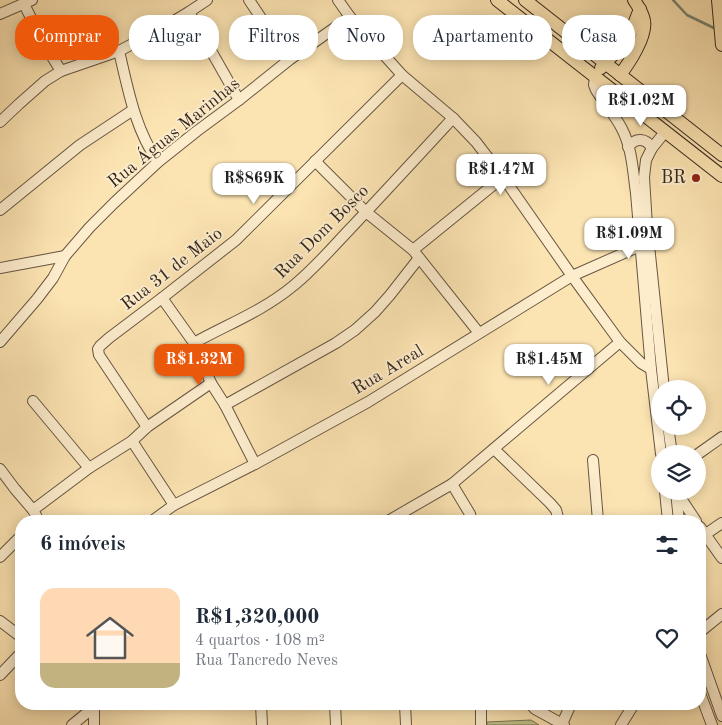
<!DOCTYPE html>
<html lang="pt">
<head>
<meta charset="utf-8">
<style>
  body { margin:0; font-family:"Old Standard TT",serif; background:#f6f6f7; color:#1f2937; height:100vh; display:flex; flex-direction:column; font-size:19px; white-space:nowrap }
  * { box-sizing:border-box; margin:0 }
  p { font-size:16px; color:#747a83 }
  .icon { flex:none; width:28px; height:28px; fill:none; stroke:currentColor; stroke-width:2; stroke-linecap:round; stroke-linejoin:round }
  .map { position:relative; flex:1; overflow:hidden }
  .side { position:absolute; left:15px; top:515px; width:691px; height:195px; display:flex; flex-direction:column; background:#fff; border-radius:20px; box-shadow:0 2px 12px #0003 }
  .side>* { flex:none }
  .guide { position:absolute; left:15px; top:15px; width:692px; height:45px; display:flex; gap:10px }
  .tools { position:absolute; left:651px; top:380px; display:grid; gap:10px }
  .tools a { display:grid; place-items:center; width:55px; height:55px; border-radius:50%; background:#fff; box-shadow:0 2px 12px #0003; font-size:25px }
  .price { position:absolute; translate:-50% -42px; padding:0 11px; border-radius:10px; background:#fff; color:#222; font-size:16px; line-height:32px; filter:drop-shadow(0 1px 2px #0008) }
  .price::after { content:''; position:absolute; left:50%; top:30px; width:15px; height:11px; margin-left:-8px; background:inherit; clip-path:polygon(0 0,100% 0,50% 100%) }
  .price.active { background:#ea580c; color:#fff }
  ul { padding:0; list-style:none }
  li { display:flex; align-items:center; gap:15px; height:125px; padding:0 25px }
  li+li { border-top:1px solid #e0e1e3 }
  li span { display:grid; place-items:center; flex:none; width:140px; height:100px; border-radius:15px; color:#555 }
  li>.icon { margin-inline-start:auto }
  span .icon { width:60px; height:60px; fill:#fffc; stroke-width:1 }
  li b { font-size:21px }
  h2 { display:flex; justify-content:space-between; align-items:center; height:60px; padding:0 25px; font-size:21px }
  .chip { padding:0 18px; border-radius:20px; background:#fff; box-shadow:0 2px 12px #0003; font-size:18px; line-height:45px }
  .chip.active { background:#ea580c; color:#fff }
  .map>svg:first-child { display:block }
</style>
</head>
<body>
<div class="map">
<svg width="722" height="725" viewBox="0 0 722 725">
  <defs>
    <pattern id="grass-tufts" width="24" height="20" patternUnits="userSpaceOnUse" patternTransform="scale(1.25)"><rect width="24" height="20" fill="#bfc48c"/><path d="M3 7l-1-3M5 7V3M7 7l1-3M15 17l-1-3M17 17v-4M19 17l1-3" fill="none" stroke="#a5a878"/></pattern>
  </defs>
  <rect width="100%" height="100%" fill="#fce4b2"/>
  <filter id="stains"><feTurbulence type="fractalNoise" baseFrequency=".004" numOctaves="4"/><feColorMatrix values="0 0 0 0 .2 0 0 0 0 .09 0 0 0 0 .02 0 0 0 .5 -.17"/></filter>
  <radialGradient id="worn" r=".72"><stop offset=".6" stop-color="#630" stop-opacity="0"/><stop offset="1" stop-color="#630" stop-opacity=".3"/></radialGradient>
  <!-- grass -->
  <polygon fill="url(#grass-tufts)" stroke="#7a7655" points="531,720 539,725 487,725 487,722"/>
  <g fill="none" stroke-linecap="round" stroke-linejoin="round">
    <!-- stream -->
    <polyline stroke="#758271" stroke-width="2.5" points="673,0 687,15 716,29"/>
    <!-- minor casing -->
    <g stroke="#665643" stroke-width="12">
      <g id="minor">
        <polyline points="249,0 289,60"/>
        <polyline points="338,0 350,17 402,75 453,118 476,142 503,177 572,276 620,342 641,363 651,369"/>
        <polyline points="24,4 43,42 61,71"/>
        <polyline points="189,12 239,100"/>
        <polyline points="0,14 32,0"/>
        <path d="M119,51c9,38 16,78 39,111"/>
        <path d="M595,76l-1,9 2,5c8,13 19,25 26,39 10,19 11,43 14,64l15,176 10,85"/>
        <polyline points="0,122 19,104 45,81 61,71 119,51 159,30 189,12 207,0"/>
        <path d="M628,147c8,-10 18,-9 24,1"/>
        <polyline points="315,161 366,212 413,250 479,333"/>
        <polyline points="0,210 80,145 133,110"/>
        <polyline points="413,250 503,177"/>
        <polyline points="0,268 65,256"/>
        <polyline points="162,298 194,343 211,383 225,405 255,464"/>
        <polyline points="0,342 37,299 53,278 65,256 90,227 114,203 158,162 197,131 239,100 289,60 350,17"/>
        <path d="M194,343c32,-18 69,-32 99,-57 20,-16 38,-37 56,-56 35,-37 69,-74 104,-112"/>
        <polyline points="664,389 647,226 644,177 646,160 652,148 665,132"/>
        <polyline points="33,401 89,468"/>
        <polyline points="225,405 336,343 355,330 375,312 390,295 419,258"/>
        <polyline points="668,426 672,454"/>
        <polyline points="147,427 99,355 98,349 100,346 109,338 162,298 236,240 402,75"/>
        <polyline points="132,441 174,505"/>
        <polyline points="494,449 550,503 556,510 559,521"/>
        <polyline points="698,454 722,437"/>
        <polyline points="593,460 598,521"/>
        <polyline points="0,469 15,489 33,510 39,521"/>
        <polyline points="452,484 470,514 472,521"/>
        <polyline points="665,491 668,521"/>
        <polyline points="676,491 696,521"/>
        <polyline points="676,492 679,521"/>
        <polyline points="33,510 89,468 132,441 147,427 211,383"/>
        <polyline points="152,521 174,505 255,464 368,402 572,276 640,246"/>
        <polyline points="388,521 452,484 620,342"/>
        <polyline points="700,527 722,558"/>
        <polyline points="700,538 722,523"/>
        <polyline points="0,557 21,536"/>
        <polyline points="0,621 21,637"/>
        <polyline points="700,632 722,614"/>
        <polyline points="700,654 722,716"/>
        <polyline points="0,675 21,653"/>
        <polyline points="700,693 712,725"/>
        <polyline points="261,704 262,725"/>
        <polyline points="335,704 336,725"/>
        <polyline points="405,704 406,725"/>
        <polyline points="481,704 481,725"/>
        <polyline points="530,704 535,709 564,725"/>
        <polyline points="562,724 571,704"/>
        <polyline points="72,725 94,707"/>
        <polyline points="94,725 94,704"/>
        <polyline points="621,725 634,704"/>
      </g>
    </g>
    <!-- major casing -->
    <g stroke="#34271e" stroke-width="14">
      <g id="major">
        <polyline points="497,0 722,176"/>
        <polyline points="525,0 722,155"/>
        <polyline points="718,0 722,45"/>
        <polyline points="601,68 629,37 640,9"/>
        <path d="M620,75c9,-12 27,-39 24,-54 -1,-8 -6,-15 -10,-21"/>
      </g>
    </g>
    <!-- minor -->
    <use href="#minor" stroke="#fdedcd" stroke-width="10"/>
    <!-- major -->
    <use href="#major" stroke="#fce4b2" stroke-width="12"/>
  </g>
  <!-- markers -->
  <circle fill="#8f2418" stroke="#fdedcd" stroke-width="2" cx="696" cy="178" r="5"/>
  <g text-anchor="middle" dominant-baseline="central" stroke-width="4" stroke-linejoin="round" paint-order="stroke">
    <!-- street labels -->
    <g font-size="18" fill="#34271e" stroke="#fdedcd">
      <text transform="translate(174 133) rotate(-39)">Rua Águas Marinhas</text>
      <text transform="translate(322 232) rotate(-45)">Rua Dom Bosco</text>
      <text transform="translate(172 269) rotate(-38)">Rua 31 de Maio</text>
      <text transform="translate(388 370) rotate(-31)">Rua Areal</text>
    </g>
    <!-- poi labels -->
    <g font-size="18" fill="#34271e" stroke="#fdedcd" text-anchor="end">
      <text x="686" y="178">BR</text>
    </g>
  </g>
  <rect width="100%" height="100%" filter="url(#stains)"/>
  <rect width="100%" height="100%" fill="url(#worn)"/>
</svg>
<div class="tools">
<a><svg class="icon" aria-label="locate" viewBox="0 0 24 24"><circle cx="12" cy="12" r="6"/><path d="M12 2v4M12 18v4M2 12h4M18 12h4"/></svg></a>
<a><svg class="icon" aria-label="layers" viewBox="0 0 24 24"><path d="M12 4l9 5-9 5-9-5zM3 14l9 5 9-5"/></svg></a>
</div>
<b class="price" style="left:641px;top:127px">R$1.02M</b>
<b class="price" style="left:501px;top:196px">R$1.47M</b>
<b class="price" style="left:254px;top:205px">R$869K</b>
<b class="price" style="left:629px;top:260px">R$1.09M</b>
<b class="price active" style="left:199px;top:386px">R$1.32M</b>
<b class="price" style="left:549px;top:386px">R$1.45M</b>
<div class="guide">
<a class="chip active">Comprar</a>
<a class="chip">Alugar</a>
<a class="chip">Filtros</a>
<a class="chip">Novo</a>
<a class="chip">Apartamento</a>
<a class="chip">Casa</a>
</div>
<section class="side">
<h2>6 imóveis<svg class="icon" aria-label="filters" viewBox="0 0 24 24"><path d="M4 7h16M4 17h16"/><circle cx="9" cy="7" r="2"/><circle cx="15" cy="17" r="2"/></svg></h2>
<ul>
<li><span style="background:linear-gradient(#ffd9b3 75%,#c2b280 0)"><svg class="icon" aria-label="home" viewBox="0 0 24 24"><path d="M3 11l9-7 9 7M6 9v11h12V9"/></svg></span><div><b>R$1,320,000</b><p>4 quartos · 108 m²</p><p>Rua Tancredo Neves</p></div><svg class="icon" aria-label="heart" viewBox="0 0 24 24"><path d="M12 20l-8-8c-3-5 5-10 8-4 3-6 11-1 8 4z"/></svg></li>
</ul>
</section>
</div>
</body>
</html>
